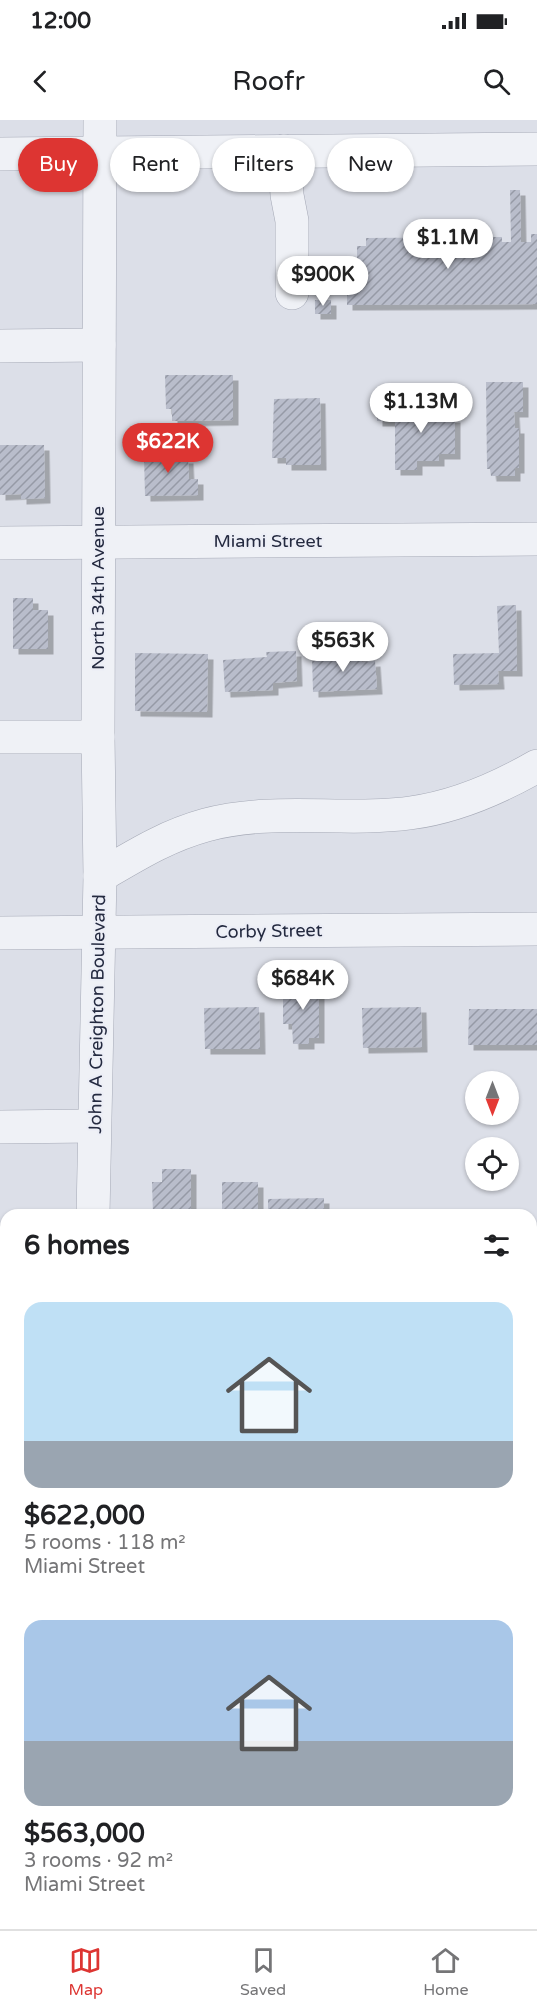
<!DOCTYPE html>
<html lang="en">
<head>
<meta charset="utf-8">
<style>
  body { margin:0; font-family:"Varela Round",sans-serif; background:#f6f6f6; color:#202124; height:100vh; display:flex; flex-direction:column; font-size:22px; white-space:nowrap }
  * { box-sizing:border-box; margin:0 }
  p { font-size:20px; color:#757577 }
  .icon { flex:none; width:33px; height:33px; fill:none; stroke:currentColor; stroke-width:2; stroke-linecap:round; stroke-linejoin:round }
  .map { position:relative; flex:1; overflow:hidden }
  .side { position:absolute; left:0px; top:1089px; width:537px; height:720px; display:flex; flex-direction:column; background:#fff; border-radius:18px 18px 0 0; box-shadow:0 2px 4px #0004 }
  .side>* { flex:none }
  .top-card { position:absolute; left:18px; top:18px; width:501px; height:54px; display:flex; gap:12px }
  .needle { width:39px; rotate:180deg }
  .controls { position:absolute; left:465px; top:951px; display:grid; gap:12px }
  .controls a { display:grid; place-items:center; width:54px; height:54px; border-radius:50%; background:#fff; box-shadow:0 2px 4px #0004; font-size:30px }
  .price { position:absolute; translate:-50% -51px; padding:0 14px; border-radius:21px; background:#fff; color:#222; font-size:20px; line-height:39px; filter:drop-shadow(0 2px 3px #0008) }
  .price::after { content:''; position:absolute; left:50%; top:36px; width:18px; height:14px; margin-left:-9px; background:inherit; clip-path:polygon(0 0,100% 0,50% 100%) }
  .price.active { background:#dd3532; color:#fff }
  ul { padding:0; list-style:none }
  li { display:grid; align-content:center; gap:12px; height:318px; padding:0 24px }
  li span { display:grid; place-items:center; height:186px; border-radius:18px; color:#555 }
  li>.icon { margin-inline-start:auto }
  span .icon { width:108px; height:108px; fill:#fffc; stroke-width:1 }
  li b { font-size:26px }
  h2 { display:flex; justify-content:space-between; align-items:center; height:72px; padding:0 24px; font-size:26px }
  .pill { padding:0 21px; border-radius:27px; background:#fff; box-shadow:0 2px 4px #0004; font-size:21px; line-height:54px }
  .pill.active { background:#dd3532; color:#fff }
  .status { display:flex; justify-content:space-between; align-items:center; height:42px; padding:0 30px; background:#fff; direction:ltr }
  .status svg { height:16px; fill:currentColor }
  header { display:flex; justify-content:space-between; align-items:center; height:78px; padding:0 24px; background:#fff; font-size:27px; font-weight:600 }
  .tabs { display:flex; justify-content:space-around; align-items:center; height:84px; border-top:2px solid #e0e0e0; background:#fff; font-size:16px; color:#757577 }
  .tabs a { display:grid; justify-items:center; gap:3px }
  .tabs .active { color:#dd3532 }
  .map>svg:first-child { display:block }
</style>
</head>
<body>
<div class="status"><b>12:00</b><svg viewBox="0 0 49 12"><path d="M0 12V9h3v3zM5 12V6h3v6zM10 12V3h3v9zM15 12V0h3v12zM26 1h20v11H26zM47 4h2v5h-2z"/></svg></div>
<header><svg class="icon" aria-label="back" viewBox="0 0 24 24"><path d="M15 5l-7 7 7 7"/></svg>Roofr<svg class="icon" aria-label="search" viewBox="0 0 24 24"><circle cx="10" cy="10" r="6"/><path d="M15 15l6 6"/></svg></header>
<div class="map">
<svg width="537" height="1809" viewBox="0 0 537 1809">
  <defs>
    <pattern id="building-hatch" width="6" height="6" patternUnits="userSpaceOnUse" patternTransform="scale(1.5)"><rect width="6" height="6" fill="#b9bdcb"/><path d="M-1 1l2-2M0 6l6-6M5 7l2-2" fill="none" stroke="#969aa6"/></pattern>
    <filter id="shadow"><feDropShadow dx="5.5" dy="5.5" stdDeviation="0" flood-color="#0004"/></filter>
  </defs>
  <rect width="100%" height="100%" fill="#dcdfe8"/>
  <!-- park -->
  <polygon fill="#bed3bc" points="531,1216 537,1216 537,1809 0,1809 0,1552 6,1545 6,1803 531,1803"/>
  <!-- building -->
  <g fill="url(#building-hatch)" filter="url(#shadow)">
    <polygon points="510,70 520,70 521,122 531,122 531,114 537,114 537,184 347,185 347,156 357,156 357,126 366,126 366,118 502,117 502,122 511,122"/>
    <rect x="315" y="180" width="16" height="14"/>
    <polygon points="165,255 233,255 233,300 172,301 172,289 166,289"/>
    <polygon points="486,262 523,262 523,292 514,292 515,308 519,308 519,348 515,348 515,356 491,356 490,349 487,349"/>
    <polygon points="395,277 417,277 417,284 437,284 437,297 455,297 455,334 439,334 439,341 417,341 417,350 395,350"/>
    <polygon points="320,278 321,345 286,345 286,338 272,338 274,279"/>
    <rect x="377" y="289" width="13" height="12"/>
    <polygon points="0,325 44,325 45,378 21,379 21,374 0,375"/>
    <polygon points="159,325 177,325 177,338 188,338 189,359 198,359 198,375 145,376 144,335 159,335"/>
    <polygon points="13,478 33,478 33,490 48,490 48,529 13,529"/>
    <polygon points="516,485 517,551 498,551 499,564 454,565 453,534 499,533 497,486"/>
    <polygon points="296,531 297,561 273,563 273,570 225,572 223,540 267,537 266,532"/>
    <polygon points="135,533 208,534 207,592 135,591"/>
    <polygon points="362,533 362,542 375,541 377,569 313,572 312,535"/>
    <polygon points="296,860 319,860 319,918 309,918 309,924 293,924 292,904 283,904 283,869 296,869"/>
    <polygon points="259,887 260,929 205,929 204,888"/>
    <polygon points="421,887 422,927 363,928 362,888"/>
    <polygon points="469,889 537,889 537,925 468,925"/>
    <polygon points="162,1049 191,1049 191,1095 153,1095 152,1062 162,1062"/>
    <rect x="222" y="1062" width="36" height="33"/>
    <polygon points="324,1078 324,1095 268,1095 268,1079"/>
  </g>
  <g fill="none" stroke-linecap="round" stroke-linejoin="round">
    <!-- minor casing -->
    <g stroke="#a5a9b6" stroke-width="34">
      <g id="minor">
        <polyline points="284,31 287,75 292,101 292,173"/>
        <polyline points="0,34 537,29"/>
        <polyline points="0,226 99,225"/>
        <polyline points="0,423 537,419"/>
        <polyline points="0,617 98,617"/>
        <path d="M100,756c36,-21 66,-40 106,-51 66,-18 137,-3 204,-12 46,-6 87,-24 127,-47"/>
        <polyline points="0,813 537,809"/>
        <polyline points="0,1007 94,1006"/>
        <polyline points="93,1095 100,756 98,617 100,0"/>
        <polyline points="531,1196 537,1196"/>
        <polyline points="0,1201 6,1201"/>
        <polyline points="0,1523 6,1514"/>
      </g>
    </g>
    <!-- path -->
    <g stroke="#babdc7" stroke-width="4" stroke-dasharray="4.5 4.5" stroke-linecap="butt">
      <polyline points="531,1250 537,1251"/>
      <polyline points="0,1577 6,1571"/>
      <polyline points="0,1771 6,1771"/>
      <polyline points="220,1809 224,1803"/>
    </g>
    <!-- minor -->
    <use href="#minor" stroke="#eff1f6" stroke-width="33"/>
  </g>
  <g text-anchor="middle" dominant-baseline="central" stroke-width="4.5" stroke-linejoin="round" paint-order="stroke">
    <!-- street labels -->
    <g font-size="18" fill="#242a40" stroke="#eceef6">
      <text x="268" y="421">Miami Street</text>
      <text transform="translate(98 468) rotate(-90)">North 34th Avenue</text>
      <text transform="translate(269 811) rotate(-1)">Corby Street</text>
      <text transform="translate(97 894) rotate(-89)">John A Creighton Boulevard</text>
    </g>
  </g>
</svg>
<div class="controls">
<a><svg class="needle" viewBox="-14 -14 28 28"><path d="M0-13l5 13h-10z" fill="#e53935"/><path d="M0 13l5-13h-10z" fill="#757577"/></svg></a>
<a><svg class="icon" aria-label="locate" viewBox="0 0 24 24"><circle cx="12" cy="12" r="6"/><path d="M12 2v4M12 18v4M2 12h4M18 12h4"/></svg></a>
</div>
<b class="price" style="left:448px;top:150px">$1.1M</b>
<b class="price" style="left:323px;top:187px">$900K</b>
<b class="price" style="left:421px;top:314px">$1.13M</b>
<b class="price active" style="left:168px;top:354px">$622K</b>
<b class="price" style="left:343px;top:553px">$563K</b>
<b class="price" style="left:303px;top:891px">$684K</b>
<div class="top-card">
<a class="pill active">Buy</a>
<a class="pill">Rent</a>
<a class="pill">Filters</a>
<a class="pill">New</a>
</div>
<section class="side">
<h2>6 homes<svg class="icon" aria-label="filters" viewBox="0 0 24 24"><path d="M4 7h16M4 17h16"/><circle cx="9" cy="7" r="2"/><circle cx="15" cy="17" r="2"/></svg></h2>
<ul>
<li><span style="background:linear-gradient(#bfe0f5 75%,#9aa5b1 0)"><svg class="icon" aria-label="home" viewBox="0 0 24 24"><path d="M3 11l9-7 9 7M6 9v11h12V9"/></svg></span><div><b>$622,000</b><p>5 rooms · 118 m²</p><p>Miami Street</p></div></li>
<li><span style="background:linear-gradient(#a9c7e8 65%,#9aa5b1 0)"><svg class="icon" aria-label="home" viewBox="0 0 24 24"><path d="M3 11l9-7 9 7M6 9v11h12V9"/></svg></span><div><b>$563,000</b><p>3 rooms · 92 m²</p><p>Miami Street</p></div></li>
</ul>
</section>
</div>
<nav class="tabs">
<a class="active"><svg class="icon" aria-label="map" viewBox="0 0 24 24"><path d="M3 6l6-2 6 2 6-2v14l-6 2-6-2-6 2zM9 4v14M15 6v14"/></svg>Map</a>
<a><svg class="icon" aria-label="saved" viewBox="0 0 24 24"><path d="M7 4h10v16l-5-4-5 4z"/></svg>Saved</a>
<a><svg class="icon" aria-label="home" viewBox="0 0 24 24"><path d="M3 11l9-7 9 7M6 9v11h12V9"/></svg>Home</a>
</nav>
</body>
</html>
